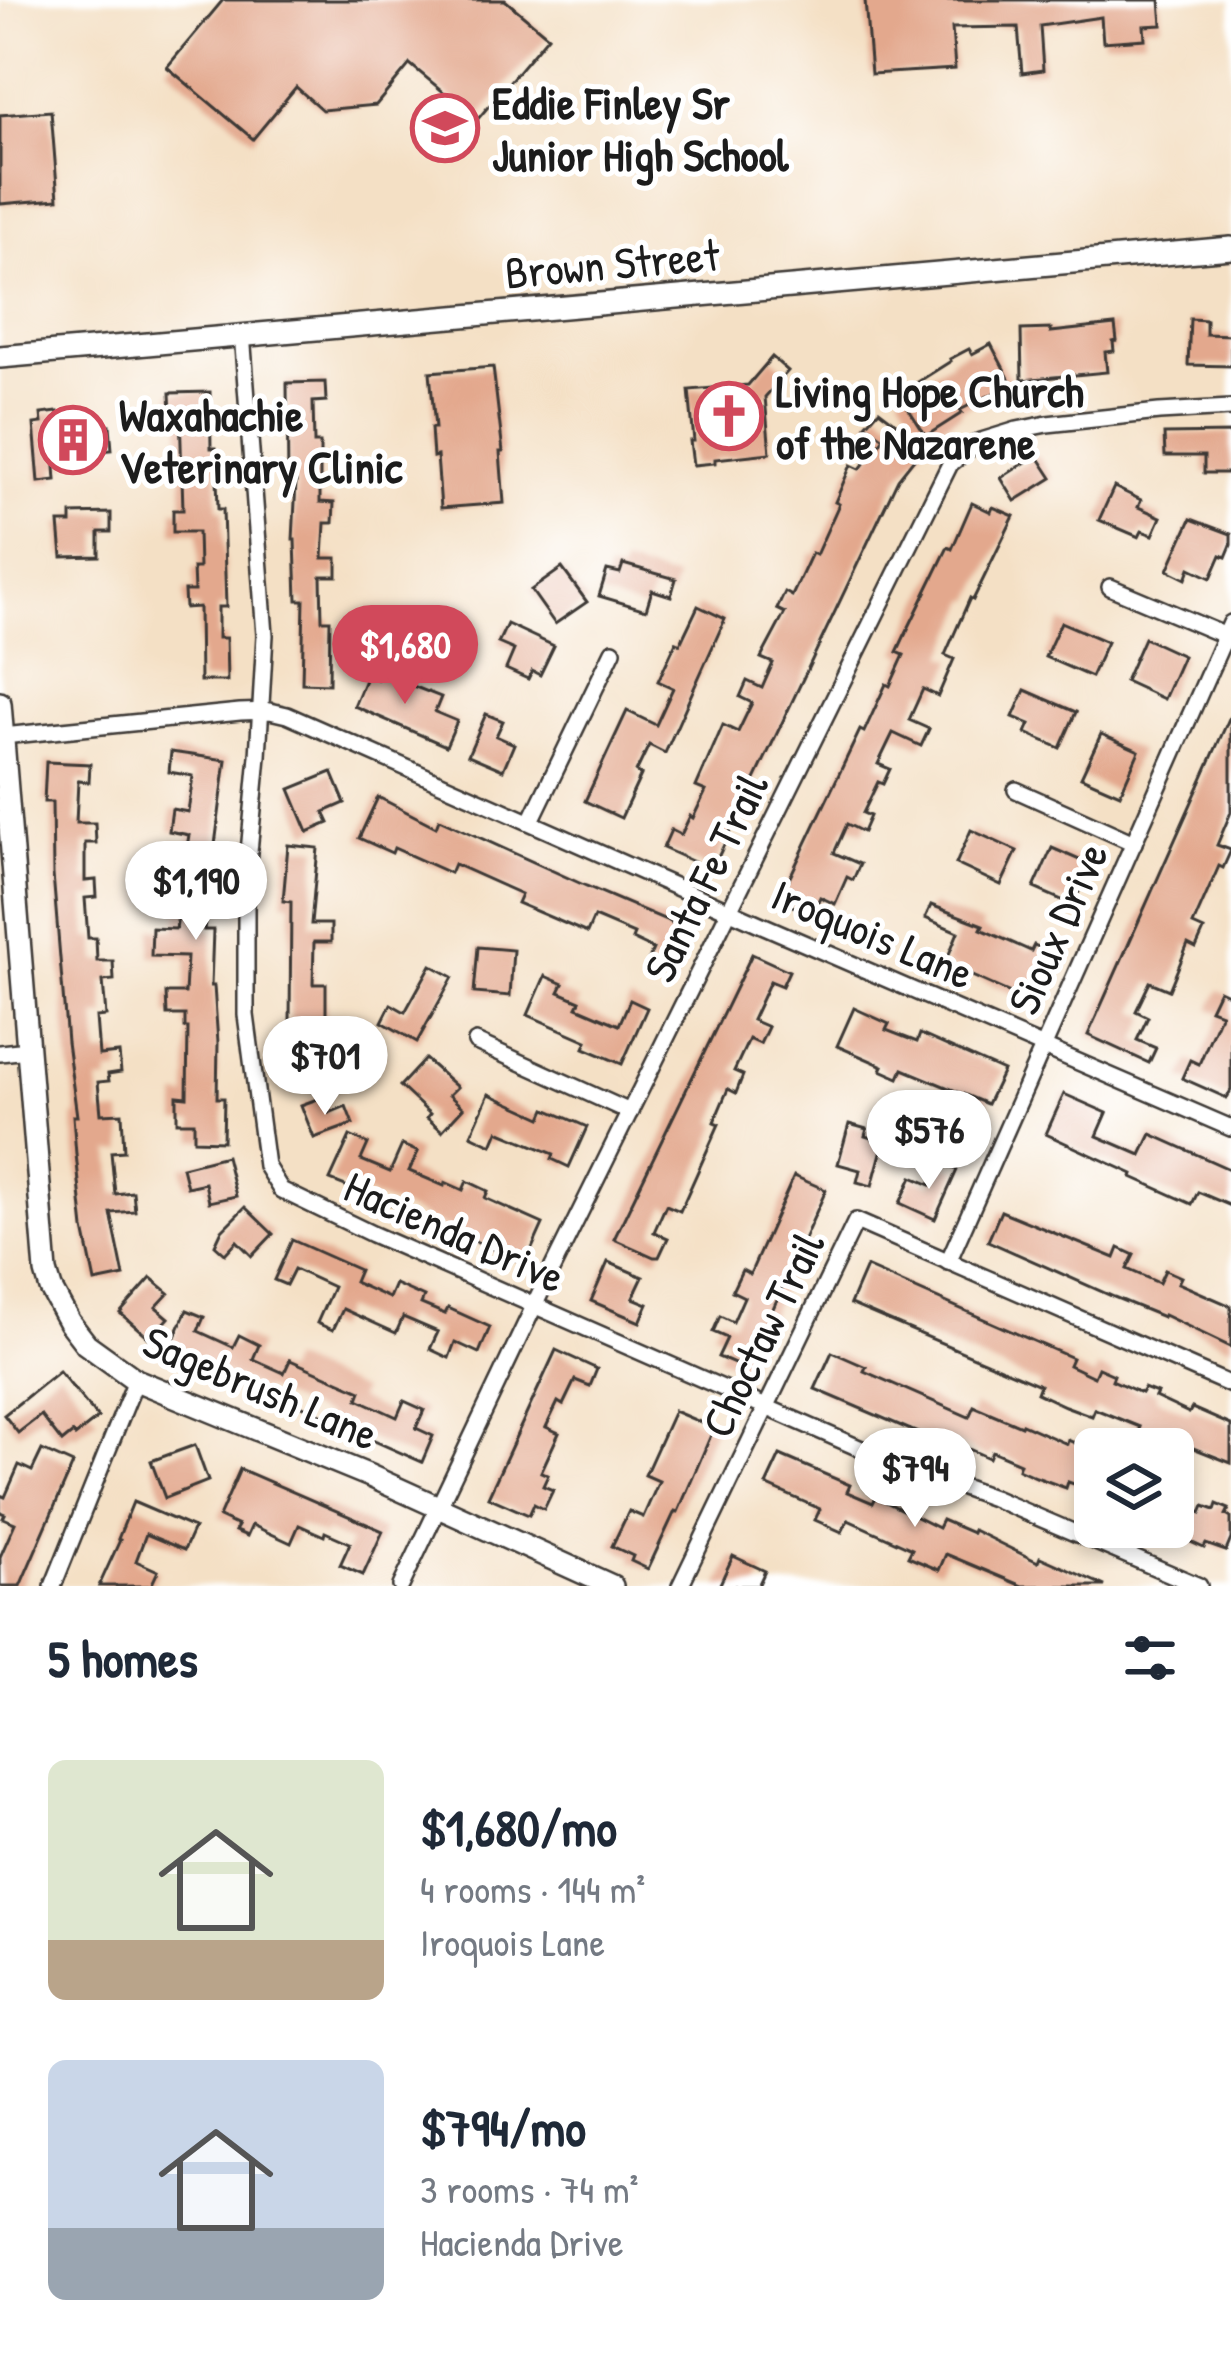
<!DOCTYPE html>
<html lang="en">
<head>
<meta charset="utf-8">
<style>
  body { margin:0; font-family:"Patrick Hand",sans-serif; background:#f6f6f7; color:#1f2937; height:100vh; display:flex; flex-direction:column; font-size:45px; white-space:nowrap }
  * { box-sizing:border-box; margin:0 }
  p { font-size:39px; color:#747a83 }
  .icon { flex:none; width:66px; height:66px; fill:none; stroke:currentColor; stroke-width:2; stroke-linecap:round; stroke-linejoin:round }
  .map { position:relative; height:1586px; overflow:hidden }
  .sheet { display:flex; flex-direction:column; background:#fff; flex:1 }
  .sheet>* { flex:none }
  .buttons { position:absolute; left:1074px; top:1428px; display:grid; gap:24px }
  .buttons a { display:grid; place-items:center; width:120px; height:120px; border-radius:18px; background:#fff; box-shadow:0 6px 18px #0003; font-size:60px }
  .price { position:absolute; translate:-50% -102px; padding:0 27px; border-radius:42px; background:#fff; color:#222; font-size:39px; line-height:78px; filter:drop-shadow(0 3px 6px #0008) }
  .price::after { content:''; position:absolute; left:50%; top:72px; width:36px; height:27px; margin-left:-18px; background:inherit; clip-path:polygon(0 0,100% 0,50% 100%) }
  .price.current { background:#d1495b; color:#fff }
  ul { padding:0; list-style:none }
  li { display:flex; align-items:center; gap:36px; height:300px; padding:0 48px }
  li span { display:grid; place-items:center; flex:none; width:336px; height:240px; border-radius:18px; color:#555 }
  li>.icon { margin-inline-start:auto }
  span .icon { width:144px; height:144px; fill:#fffc; stroke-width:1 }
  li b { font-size:51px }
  h2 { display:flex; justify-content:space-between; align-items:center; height:144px; padding:0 48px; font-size:51px }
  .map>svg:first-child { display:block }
</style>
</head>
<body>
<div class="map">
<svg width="1231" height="1586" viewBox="0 0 1231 1586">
  <rect width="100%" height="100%" fill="#fff"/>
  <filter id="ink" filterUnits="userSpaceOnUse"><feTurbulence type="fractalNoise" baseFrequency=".00833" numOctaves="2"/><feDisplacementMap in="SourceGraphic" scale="24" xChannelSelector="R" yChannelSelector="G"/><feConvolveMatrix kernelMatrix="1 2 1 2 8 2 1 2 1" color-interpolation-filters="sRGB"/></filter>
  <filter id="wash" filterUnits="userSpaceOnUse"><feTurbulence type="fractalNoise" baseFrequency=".004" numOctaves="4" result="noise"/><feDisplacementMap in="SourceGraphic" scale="48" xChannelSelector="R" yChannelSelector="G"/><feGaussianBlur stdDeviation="2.7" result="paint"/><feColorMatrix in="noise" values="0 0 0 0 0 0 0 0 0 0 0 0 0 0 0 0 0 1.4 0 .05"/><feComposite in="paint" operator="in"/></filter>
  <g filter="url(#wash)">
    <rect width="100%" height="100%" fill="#f4e0c5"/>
    <g id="blocks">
      <!-- building -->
      <g fill="#e3a88d">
        <polygon points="223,0 505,0 548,36 477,120 410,64 376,105 322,110 296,87 253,139 167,67"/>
        <polygon points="865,0 1160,0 1162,25 1144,26 1145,39 1103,42 1101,17 1040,26 1043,70 1022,73 1018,27 952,28 955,69 871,74"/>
        <polygon points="51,111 58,199 0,204 0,115"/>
        <polygon points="1190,319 1206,320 1206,334 1231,335 1231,366 1188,365"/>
        <polygon points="1115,325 1117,341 1113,342 1114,351 1105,352 1107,372 1022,380 1021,330 1051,329 1051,332"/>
        <polygon points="991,344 1012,384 960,410 962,413 926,436 899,394 951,361 950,359 969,349 972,354"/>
        <polygon points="772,357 788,371 765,397 770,453 715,459 715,463 693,465 690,441 694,441 689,390 748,385"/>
        <polygon points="493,367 503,452 500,452 504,503 441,508 437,456 433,457 431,428 435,428 430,372"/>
        <polygon points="325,382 326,401 313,402 314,443 320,443 320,502 334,503 333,523 325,523 323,558 337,558 337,576 321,576 322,620 330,620 329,684 302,683 304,600 297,600 295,540 293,540 296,482 288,482 287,383"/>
        <polygon points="210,392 211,448 216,448 218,509 223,509 226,607 218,607 218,638 226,638 227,681 200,681 199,607 185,608 184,591 194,591 193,568 199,568 198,532 173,532 173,510 183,510 180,412 171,413 170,393"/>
        <polygon points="879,410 925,445 898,479 712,870 663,848 671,830 681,835 690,816 693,818 706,791 696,787 723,725 738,732 752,703 740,697 747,681 762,688 773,663 761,658 785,613 777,609 785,592 792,596 812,553 816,555 839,504 835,502 851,465 860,469 884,438 866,425"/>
        <polygon points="58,412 59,421 66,420 67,429 110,425 112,450 69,454 70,466 55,467 56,480 39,482 34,424 42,423 41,414"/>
        <polygon points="1231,433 1231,473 1204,473 1204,456 1165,456 1164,434"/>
        <polygon points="1037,455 1052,478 1015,501 1001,478"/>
        <polygon points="1114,487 1141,500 1138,507 1161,517 1153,535 1142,531 1139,537 1099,520"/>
        <polygon points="972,503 991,512 993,507 1014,516 973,600 970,598 945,655 954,659 938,696 923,689 909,720 929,729 921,746 893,733 878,764 890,769 883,784 878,782 863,813 870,816 863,832 847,824 834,853 860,864 853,880 847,877 835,904 820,897 812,915 779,900 860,730 864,732 886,684 890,686 904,655 897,652 904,637 948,547 952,549"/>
        <polygon points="111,513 111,532 99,532 99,556 62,557 59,523 71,523 71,514"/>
        <polygon points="1191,519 1231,534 1231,545 1226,557 1221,555 1211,578 1190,568 1186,579 1168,570"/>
        <polygon points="623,564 676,579 671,596 652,590 646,610 599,596 607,570 620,573"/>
        <polygon points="562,568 587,602 555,624 531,590"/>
        <polygon points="698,606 725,619 665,753 649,745 636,772 641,775 621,818 585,801 627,711 656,725 673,688 658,681 676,642 680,644"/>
        <polygon points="1061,622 1107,642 1091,677 1045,657"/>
        <polygon points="507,624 554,646 540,675 532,671 528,679 506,669 514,650 498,643"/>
        <polygon points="1144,638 1183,656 1164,699 1125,681"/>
        <polygon points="380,673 441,697 435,712 457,721 446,746 354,706 367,675 377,679"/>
        <polygon points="1025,690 1076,712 1060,748 1026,733 1030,724 1013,717"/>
        <polygon points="486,714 503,721 496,736 514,744 503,770 468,755"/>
        <polygon points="1231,714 1231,812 1217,845 1231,850 1223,868 1219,866 1193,925 1204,930 1196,948 1188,944 1169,990 1150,982 1136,1011 1148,1017 1137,1040 1156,1048 1149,1063 1088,1035"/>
        <polygon points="1101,734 1139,751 1120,794 1081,777"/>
        <polygon points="171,752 226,760 204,930 213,930 211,986 214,986 218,1043 217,1098 224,1098 223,1141 194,1140 194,1122 177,1122 177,1096 187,1097 188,1028 185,1028 185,1015 167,1015 166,993 185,993 187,957 151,956 152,928 176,929 180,900 165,898 170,868 183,870 189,835 169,831 172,809 188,812 193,776 169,772"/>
        <polygon points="46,762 90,764 89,782 78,781 76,823 95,823 96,843 85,843 85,881 96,880 97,897 85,898 88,938 96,938 97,961 113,961 114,980 103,981 106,1016 96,1017 99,1055 119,1053 121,1072 108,1074 109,1081 98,1082 101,1114 122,1113 124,1151 111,1152 115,1194 133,1192 135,1211 111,1213 124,1276 95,1282 84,1229 76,1154 73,1116 77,1116 67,1042 53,874 52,802 44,802"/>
        <polygon points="332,772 345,803 324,812 329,823 308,832 290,789"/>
        <polygon points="378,797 436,827 439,819 586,886 685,928 665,971 647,963 653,949 632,939 634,934 594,917 587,933 517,903 521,894 454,864 450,873 394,848 392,853 359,838"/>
        <polygon points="971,830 1017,851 1001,885 956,864"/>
        <polygon points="288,845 318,848 311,924 331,924 331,942 314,942 313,984 326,984 326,1037 330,1037 330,1080 295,1081 294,1023 290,1023 291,902 283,901"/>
        <polygon points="1052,848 1091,865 1073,905 1034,888"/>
        <polygon points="931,905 983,925 981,929 1031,951 1034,945 1054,954 1033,1003 945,964 958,932 925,918"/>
        <polygon points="478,947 513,950 510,996 474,993"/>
        <polygon points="752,954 789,971 782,986 770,981 752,1020 768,1027 760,1044 749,1039 734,1071 743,1075 736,1093 728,1089 714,1122 719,1124 680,1211 666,1205 654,1232 668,1238 659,1257 654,1257 614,1239"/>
        <polygon points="431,965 453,977 417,1042 382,1022 391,1004 405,1012"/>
        <polygon points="545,976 563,984 559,992 580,1001 577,1007 619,1025 630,1000 647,1008 622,1064 584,1048 587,1041 528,1015"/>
        <polygon points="1219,990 1230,995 1231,992 1231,1090 1227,1098 1182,1078 1190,1060 1199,1064 1221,1013 1210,1009"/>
        <polygon points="854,1008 889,1024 886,1030 917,1042 920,1034 1003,1071 987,1104 903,1069 899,1078 881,1070 883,1066 837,1046"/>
        <polygon points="425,1059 457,1087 449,1095 463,1108 442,1131 427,1118 430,1114 400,1086"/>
        <polygon points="489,1094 542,1118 546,1109 587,1127 569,1167 552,1159 554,1154 498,1131 492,1145 471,1135"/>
        <polygon points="1064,1094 1107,1113 1097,1136 1141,1155 1151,1134 1231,1170 1231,1206 1198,1192 1192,1204 1132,1177 1133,1174 1046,1134"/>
        <polygon points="323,1097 329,1113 346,1106 353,1124 314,1138 301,1105"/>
        <polygon points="849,1124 867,1129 865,1136 884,1142 872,1186 857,1182 860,1170 838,1164"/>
        <polygon points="350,1136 368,1144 361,1160 390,1172 402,1145 418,1152 409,1171 444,1186 445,1182 463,1190 467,1181 488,1191 485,1198 543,1224 525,1264 414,1213 330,1180"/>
        <polygon points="226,1156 236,1196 209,1202 205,1183 187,1187 182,1167"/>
        <polygon points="941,1163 957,1170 935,1219 900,1203 912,1177 931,1185"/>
        <polygon points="794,1176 826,1190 746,1369 718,1357 727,1338 713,1332 720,1316 733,1322 744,1297 732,1291 742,1270 750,1274"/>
        <polygon points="245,1207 273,1234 252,1256 237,1241 225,1254 215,1245 222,1230"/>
        <polygon points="1001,1211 1115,1258 1119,1248 1134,1255 1127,1269 1159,1283 1165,1270 1181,1277 1178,1283 1231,1306 1231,1347 1164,1315 1163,1317 1114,1297 988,1241"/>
        <polygon points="292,1240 359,1270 354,1282 389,1298 395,1284 424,1297 421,1304 445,1314 448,1308 490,1327 479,1353 455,1342 449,1358 430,1349 438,1332 403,1317 396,1333 343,1309 333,1330 317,1323 333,1287 294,1269 286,1285 274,1280"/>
        <polygon points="608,1262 643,1277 633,1298 648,1304 640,1322 591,1301"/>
        <polygon points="866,1267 1072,1358 1069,1365 1094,1377 1098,1368 1114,1375 1112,1380 1141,1393 1144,1388 1157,1393 1155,1397 1189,1413 1192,1408 1231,1425 1231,1463 1153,1432 1149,1439 1137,1434 1140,1427 1095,1409 1092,1416 1065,1406 1037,1393 1040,1385 850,1304"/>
        <polygon points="151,1278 169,1293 156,1307 169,1318 150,1339 120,1313"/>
        <polygon points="187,1310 204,1317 198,1331 233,1347 239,1335 259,1345 253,1359 284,1373 290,1360 361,1391 358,1399 397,1417 404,1401 424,1410 416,1428 433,1436 422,1462 327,1420 328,1417 263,1389 262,1391 170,1348"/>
        <polygon points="556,1350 597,1369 590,1386 575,1380 563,1405 558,1402 546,1427 559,1433 541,1472 548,1475 543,1486 553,1490 544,1509 534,1504 529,1515 488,1497"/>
        <polygon points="832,1352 866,1367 864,1371 969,1417 974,1406 1021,1426 1022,1424 1067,1444 1068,1440 1089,1449 1087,1452 1095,1456 1095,1467 1086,1488 1068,1482 1066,1488 1036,1477 1018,1469 1020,1463 992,1451 989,1458 944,1438 941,1443 815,1389"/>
        <polygon points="59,1371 98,1418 75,1436 73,1433 62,1442 41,1415 18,1433 4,1415"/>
        <polygon points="674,1411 714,1428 678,1512 675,1511 648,1569 631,1561 633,1556 612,1546 629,1511 643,1517 659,1481 645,1475"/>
        <polygon points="195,1445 208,1481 165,1498 151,1461"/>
        <polygon points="42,1450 73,1464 20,1586 0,1586 0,1557 15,1523 3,1518 5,1514 0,1512 0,1495 5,1497 19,1465 32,1471"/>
        <polygon points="780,1455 850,1485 847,1492 873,1503 876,1497 938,1528 942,1520 972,1533 973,1530 1038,1562 1040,1557 1105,1586 1022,1586 946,1554 939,1570 908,1557 912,1549 848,1520 842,1532 815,1520 820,1509 766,1485"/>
        <polygon points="240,1469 383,1531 363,1575 340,1565 350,1543 325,1532 324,1536 299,1525 291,1543 252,1525 247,1536 235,1531 238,1526 219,1517"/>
        <polygon points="1173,1500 1201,1513 1204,1506 1215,1510 1217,1504 1229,1509 1226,1515 1231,1518 1231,1539 1226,1551 1206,1544 1204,1548 1173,1534"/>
        <polygon points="133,1502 194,1528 184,1550 146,1534 136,1561 158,1571 151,1586 99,1586 120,1540 118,1539"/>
        <polygon points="733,1556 765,1571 758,1586 719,1586"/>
      </g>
    </g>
  </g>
  <g filter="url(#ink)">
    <use href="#blocks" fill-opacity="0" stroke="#3c3935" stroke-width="3"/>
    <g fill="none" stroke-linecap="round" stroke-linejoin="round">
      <!-- street casing -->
      <g stroke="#3c3935" stroke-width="20">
        <g id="street">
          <polyline points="242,333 265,635 258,756 246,884 246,1015 266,1166 281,1190 372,1234 882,1458 993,1498 1199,1586"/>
          <polyline points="1110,587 1226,636"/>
          <polyline points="3,736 240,712 270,711 287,715 762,925 1231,1128"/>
          <polyline points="1016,790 1134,843"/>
          <polyline points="531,821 613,651"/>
          <polyline points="476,1042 630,1112"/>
          <polyline points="0,1053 28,1050"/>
          <polyline points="948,1262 1231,623"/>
          <polyline points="53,1586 136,1380"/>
          <polyline points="401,1586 547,1279 950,464 978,442 1017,430 1047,424 1159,412 1231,408"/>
          <polyline points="680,1586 856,1221 1231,1385"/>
        </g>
      </g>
      <!-- secondary casing -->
      <g stroke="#3c3935" stroke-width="26">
        <g id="secondary">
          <polyline points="0,357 1231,248"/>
          <polyline points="0,703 46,1272 51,1289 69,1322 86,1344 136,1380 370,1476 612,1586"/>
        </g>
      </g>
      <!-- street -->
      <use href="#street" stroke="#fff" stroke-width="15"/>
      <!-- secondary -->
      <use href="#secondary" stroke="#fff" stroke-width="21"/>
    </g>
  </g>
  <!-- icons -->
  <defs>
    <g id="school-ring" transform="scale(3.45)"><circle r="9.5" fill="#fff" stroke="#d1495b" stroke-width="1.5"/><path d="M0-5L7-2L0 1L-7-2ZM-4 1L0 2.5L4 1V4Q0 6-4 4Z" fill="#d1495b"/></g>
    <g id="church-ring" transform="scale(3.45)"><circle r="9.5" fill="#fff" stroke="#d1495b" stroke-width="1.5"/><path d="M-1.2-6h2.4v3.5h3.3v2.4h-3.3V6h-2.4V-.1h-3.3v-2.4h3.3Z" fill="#d1495b"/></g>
    <g id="building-ring" transform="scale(3.45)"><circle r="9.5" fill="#fff" stroke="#d1495b" stroke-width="1.5"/><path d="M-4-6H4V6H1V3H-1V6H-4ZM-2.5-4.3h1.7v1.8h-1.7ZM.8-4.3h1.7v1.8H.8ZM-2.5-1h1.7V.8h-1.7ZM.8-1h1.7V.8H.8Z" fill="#d1495b"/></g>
  </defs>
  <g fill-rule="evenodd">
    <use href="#school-ring" x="445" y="128"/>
    <use href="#church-ring" x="729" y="416"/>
    <use href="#building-ring" x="73" y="440"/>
  </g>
  <g text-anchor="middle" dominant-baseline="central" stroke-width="10" stroke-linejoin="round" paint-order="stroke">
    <!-- poi labels -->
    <g font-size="45" font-weight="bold" fill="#1c1c1c" stroke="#fff" text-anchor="start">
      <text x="492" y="102">Eddie Finley Sr<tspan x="492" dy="52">Junior High School</tspan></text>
      <text x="776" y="390">Living Hope Church<tspan x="776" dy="52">of the Nazarene</tspan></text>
      <text x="119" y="414">Waxahachie<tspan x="119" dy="52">Veterinary Clinic</tspan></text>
    </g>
    <!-- street labels -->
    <g font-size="45" fill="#1c1c1c" stroke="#fff">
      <text transform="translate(612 263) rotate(-5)">Brown Street</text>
      <text transform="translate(705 877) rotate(-64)">Santa Fe Trail</text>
      <text transform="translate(1057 928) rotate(-66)">Sioux Drive</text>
      <text transform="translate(873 933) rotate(23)">Iroquois Lane</text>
      <text transform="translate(455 1231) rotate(24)">Hacienda Drive</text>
      <text transform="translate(762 1334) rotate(-64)">Choctaw Trail</text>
      <text transform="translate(261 1387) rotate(23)">Sagebrush Lane</text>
    </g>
  </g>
</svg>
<div class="buttons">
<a><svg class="icon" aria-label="layers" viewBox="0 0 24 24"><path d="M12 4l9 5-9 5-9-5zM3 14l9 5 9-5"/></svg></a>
</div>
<b class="price current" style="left:405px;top:707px">$1,680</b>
<b class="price" style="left:196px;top:943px">$1,190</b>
<b class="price" style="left:325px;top:1118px">$701</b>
<b class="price" style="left:929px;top:1192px">$576</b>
<b class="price" style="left:915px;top:1530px">$794</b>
</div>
<section class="sheet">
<h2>5 homes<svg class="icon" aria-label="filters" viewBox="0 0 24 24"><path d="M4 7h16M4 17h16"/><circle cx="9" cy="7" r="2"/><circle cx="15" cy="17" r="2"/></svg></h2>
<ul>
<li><span style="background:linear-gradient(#dfe7d0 75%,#b9a48a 0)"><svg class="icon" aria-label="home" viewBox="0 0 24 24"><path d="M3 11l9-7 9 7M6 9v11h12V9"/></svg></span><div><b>$1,680/mo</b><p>4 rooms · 144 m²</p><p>Iroquois Lane</p></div></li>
<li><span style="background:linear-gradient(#c9d6e8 70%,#9aa5b1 0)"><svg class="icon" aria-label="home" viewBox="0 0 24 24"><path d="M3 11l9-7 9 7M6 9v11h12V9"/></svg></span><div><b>$794/mo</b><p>3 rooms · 74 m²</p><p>Hacienda Drive</p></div></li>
</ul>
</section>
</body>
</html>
